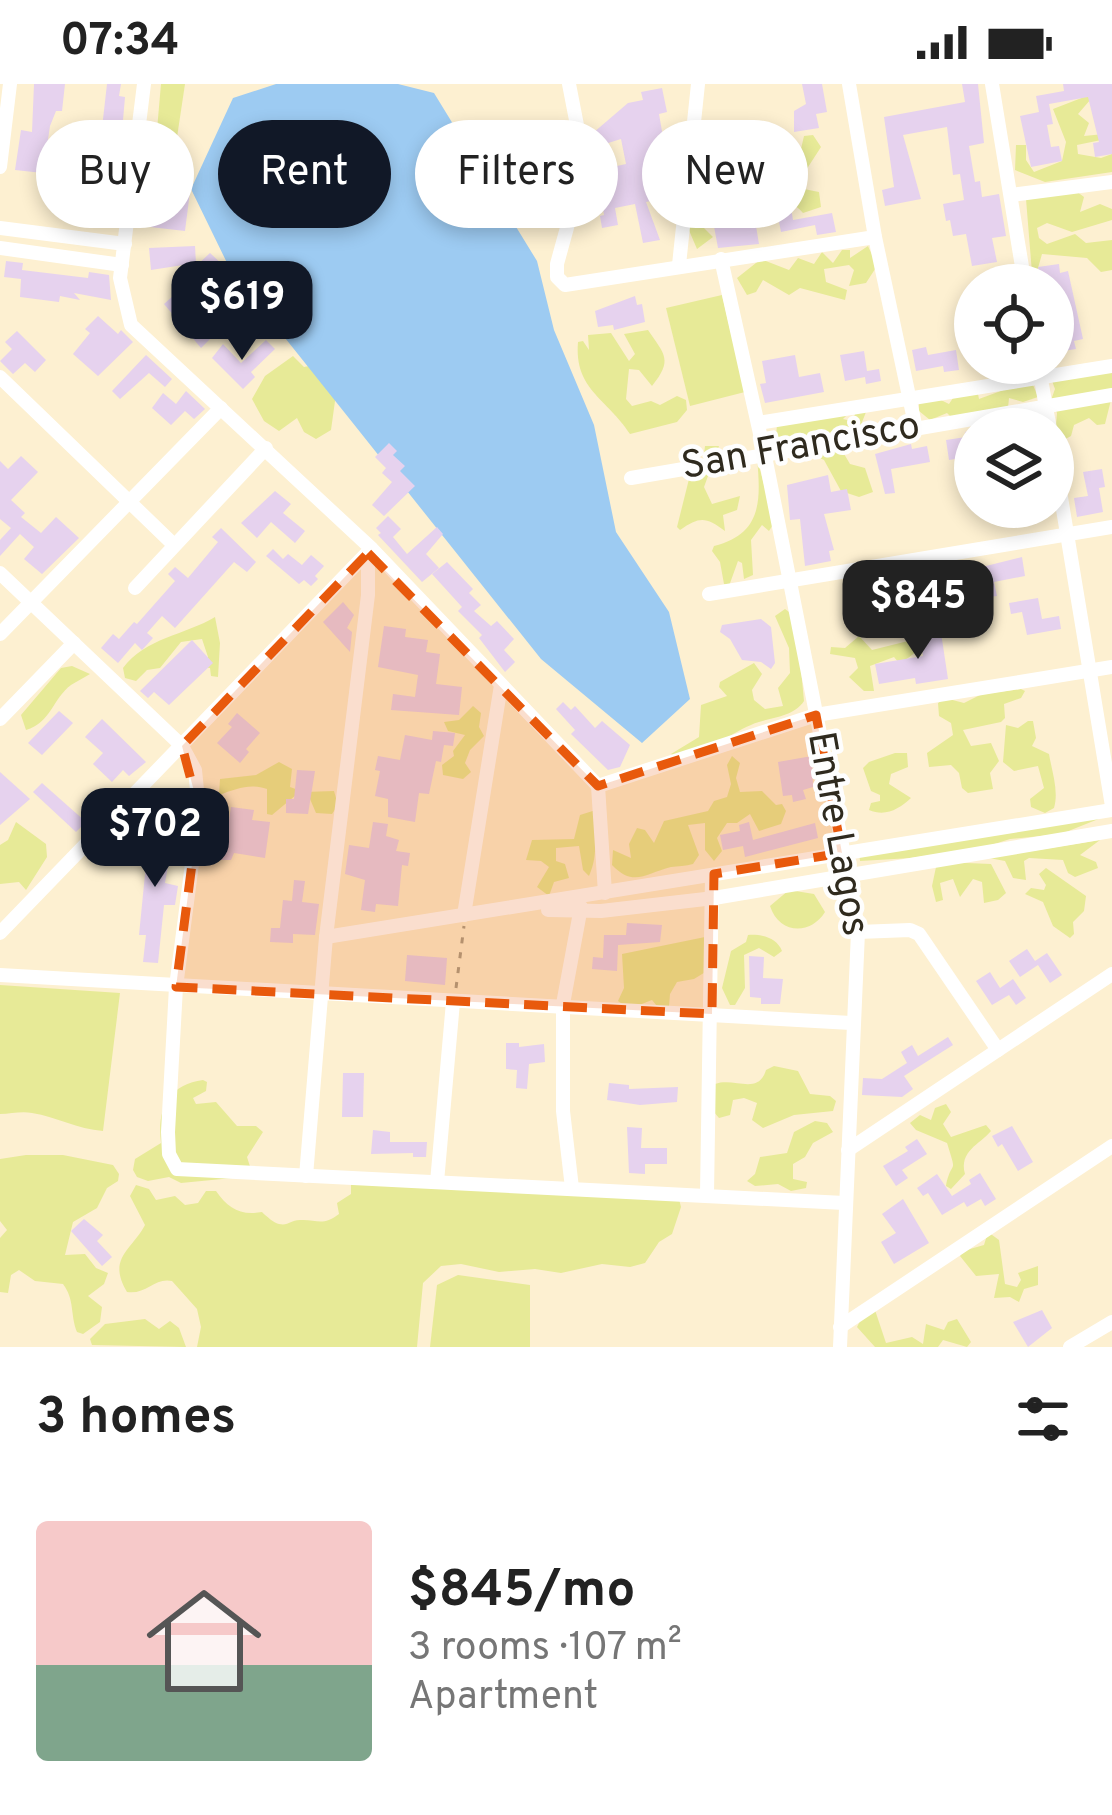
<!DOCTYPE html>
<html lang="en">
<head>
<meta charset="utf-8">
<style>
  body { margin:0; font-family:Overpass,sans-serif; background:#f6f6f6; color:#222; height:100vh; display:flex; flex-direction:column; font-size:45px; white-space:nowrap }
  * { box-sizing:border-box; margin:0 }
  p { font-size:39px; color:#767676 }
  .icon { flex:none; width:66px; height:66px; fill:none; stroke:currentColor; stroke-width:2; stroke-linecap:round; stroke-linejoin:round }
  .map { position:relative; height:1263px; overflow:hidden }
  .panel { display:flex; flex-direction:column; background:#fff; flex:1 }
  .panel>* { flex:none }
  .hud { position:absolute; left:36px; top:36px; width:1041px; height:108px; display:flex; gap:24px }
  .fabs { position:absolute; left:954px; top:180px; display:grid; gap:24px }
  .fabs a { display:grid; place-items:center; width:120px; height:120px; border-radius:50%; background:#fff; box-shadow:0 6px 18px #0003; font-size:60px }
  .price { position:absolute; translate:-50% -102px; padding:0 27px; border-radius:24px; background:#111827; color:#fff; font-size:39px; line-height:78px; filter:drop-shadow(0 3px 6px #0008) }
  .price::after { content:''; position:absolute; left:50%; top:72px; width:36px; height:27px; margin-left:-18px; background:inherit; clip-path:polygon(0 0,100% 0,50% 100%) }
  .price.active { background:#222; color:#fff }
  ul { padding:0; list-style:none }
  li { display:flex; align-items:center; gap:36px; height:300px; padding:0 36px }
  li span { display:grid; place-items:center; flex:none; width:336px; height:240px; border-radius:12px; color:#555 }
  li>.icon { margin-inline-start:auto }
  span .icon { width:144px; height:144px; fill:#fffc; stroke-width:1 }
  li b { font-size:51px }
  h2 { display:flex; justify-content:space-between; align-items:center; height:144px; padding:0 36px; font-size:51px }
  .chip { padding:0 42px; border-radius:54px; background:#fff; box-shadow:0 6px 18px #0003; font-size:42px; line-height:108px }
  .chip.active { background:#111827; color:#fff }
  .status { display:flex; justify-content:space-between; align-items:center; height:84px; padding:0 60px; background:#fff; direction:ltr }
  .status svg { height:33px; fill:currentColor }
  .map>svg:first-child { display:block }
</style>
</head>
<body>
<div class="status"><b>07:34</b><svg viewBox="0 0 49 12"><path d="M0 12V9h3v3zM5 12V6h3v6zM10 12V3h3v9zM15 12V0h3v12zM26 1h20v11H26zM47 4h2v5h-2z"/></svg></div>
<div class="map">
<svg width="1112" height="1263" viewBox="0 0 1112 1263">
  <rect width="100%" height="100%" fill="#fdf0d1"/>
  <!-- green -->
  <g fill="#e7ea97">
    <polygon points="161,0 185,0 173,80 154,80"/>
    <polygon points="1097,8 1078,30 1089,39 1084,52 1104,50 1106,55 1077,61 1078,70 1101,74 1112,70 1112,88 1045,98 1015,86 1016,61 1026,61 1026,76 1034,88 1062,77 1066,58 1053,25"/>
    <path d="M813,51l8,12 -22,34 5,8 15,3 2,15 -18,6c-13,-15 -26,-10 -42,-6l-14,-7 -27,20 -15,-4 -5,8 13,13 -16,12 -9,-21 16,-42 10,-1 3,10 9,1 8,-6 5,-20h10l7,21c11,-12 7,-25 21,-39l9,-1 4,14 7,1 7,-30z"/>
    <polygon points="1076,107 1084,113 1080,128 1100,120 1112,125 1112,136 1072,148 1047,139 1037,144 1039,154 1047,160 1075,150 1086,159 1112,156 1112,186 1101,188 1087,174 1042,170 1038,184 1041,201 1033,201 1026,115"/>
    <polygon points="868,162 877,182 866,199 849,202 854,186 849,181 824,185 826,198 847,206 845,216 800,204 789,211 763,196 756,208 747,211 737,194 761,175 789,186 798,174 814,180 822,168 833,179 842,166 850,166 850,174"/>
    <polygon points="722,211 745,308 690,322 666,224"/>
    <path d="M648,246c17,25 25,30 4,56l-13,-16 -10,-1 -3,30 6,7 19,-5 9,4 17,-9 9,4 1,10 -10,12 -47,12c-23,-36 -56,-44 -52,-92l5,-1 6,9 -1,-15 23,-2 18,28 6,-7 -11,-20z"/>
    <polygon points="293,272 304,283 309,282 336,310 331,346 316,355 304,348 297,334 279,347 264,337 252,315 265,292"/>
    <polygon points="1112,283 1112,312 1105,340 1097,341 1089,334 1074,341 1071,352 1060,358 1055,354 1057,329 1051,316 1055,305 1051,294"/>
    <polygon points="1017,301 1033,301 1038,313 1023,318 1009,314 1008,324 1025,333 1038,332 1038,345 1003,345 997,333 951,333 947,329 930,336 919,327 919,319 937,314 949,320 955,311 978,310 979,315"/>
    <polygon points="816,323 847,331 843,335 852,337 856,328 866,328 859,346 844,342 829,349 827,355 837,358 850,380 865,384 873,408 859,413 841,407 824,376 803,366 821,355 806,352 782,357 776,352 777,341 812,329"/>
    <path d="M705,362h14l-15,41 8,17 28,-8 -3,14 -14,5 2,16c-19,-14 -25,-15 -45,-1l-3,-3 12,-48 13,-8z"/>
    <path d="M757,374l17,65 -5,8 -7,-6 -11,15 2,35 -9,4 -2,-16 -4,-2 -9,25 -5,-2 -4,-22 -8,-11 2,-5c48,-12 47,-45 43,-88z"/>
    <path d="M785,525l11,8 8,84c-11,17 -35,16 -53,24 -26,11 -41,27 -71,37l-9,-8 28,-17 2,-32 26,-9 -8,-9 1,-5 34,-19 8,11 -10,16 2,10 11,9 18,-3 -5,-18 12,-15 -1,-25 -14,-32z"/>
    <path d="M215,533l5,26 -2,34 -7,-1 -1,-8 -8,-1 6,-10 -6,-18 -21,3 -21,26 -13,2 -11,11 -11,-3 -2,-10c22,-30 62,-33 92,-51z"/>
    <polygon points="859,552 872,566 916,555 924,562 900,580 894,573 870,582 874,607 864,607 849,593 858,584 855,574 830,570 831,563 845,564"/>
    <path d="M72,582l18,8c-6,4 -13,7 -19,11 -18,13 -20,38 -45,45l-5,-15 40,-47z"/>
    <polygon points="1021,605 1025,607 1021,614 1004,620 1005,634 1001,638 963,646 971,662 991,659 999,677 990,689 993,705 968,709 962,704 959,689 951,681 929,683 927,669 953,651 951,639 939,632 938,619 945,614 964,619 982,610"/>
    <polygon points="473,622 481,629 479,643 484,652 470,666 465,679 471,688 463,695 443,691 442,681 454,672 453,667 465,651 448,647 444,638 459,636"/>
    <path d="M1028,637h5l3,17 -4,8 17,8c3,18 10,37 5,54l-9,5 -14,-6 -1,-8 14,-11 -6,-22 -24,5 -11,-9 3,-37 12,3z"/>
    <path d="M895,669h12l1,14 -17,7 -2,10 22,14c-12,11 -25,19 -42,12l2,-7 9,-2v-6l-9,-4 -8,-23 6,-6z"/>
    <path d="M732,672l8,7 -4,15 4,14 22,-1 14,14 6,-1 4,7 -5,13 -22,7 -9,-17 -13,9h-10l-10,15 5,13 -8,10 -9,-11v-27l-17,2 11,30 -6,9c-7,2 -15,2 -22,3 -25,6 -37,21 -59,-2l1,-15 18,8 -2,-14 8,-16 8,2 9,13 10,-22 44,-10 6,-10 13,-4 4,-13 -4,-19z"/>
    <path d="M279,678l13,7 -2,18 14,5 30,-1 4,14 -6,9 -16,-1 -6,-14 -14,-4 -24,20 -5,-1v-25c-17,-6 -31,0 -48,6l1,-16 36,-4z"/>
    <path d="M599,725c-7,25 1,43 -10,67l-6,-6 -4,-24 -23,2v13l9,3 4,14 -15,4 -5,14 -12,-9 12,-20 -8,-6 -15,-1 6,-20 42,-1 6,-24z"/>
    <polygon points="1101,734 1061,750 1010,755 982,764 911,774 860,777 859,769"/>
    <polygon points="16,738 46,760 47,773 26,806 19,798 0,800 0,761 8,756"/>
    <polygon points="1100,756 1080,771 1096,778 1098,784 1075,793 1068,789 1063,776 1029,774 1024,777 1026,796 1013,794 1005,777 989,774"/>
    <polygon points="943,778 991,780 1006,809 998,816 984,819 982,798 973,795 960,813 953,795 940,799 943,816 936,818 932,802 936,783"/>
    <polygon points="1046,784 1086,812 1084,827 1073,838 1074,850 1070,854 1053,842 1043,818 1025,810 1031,804 1044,806 1046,801 1039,790"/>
    <path d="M789,806l25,4 11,18c-15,24 -46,22 -55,-6z"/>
    <path d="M748,851c14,-1 29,3 34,16l-8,6 -15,-9 -15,7 1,33 -10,17h-5l-8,-17 9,-37 15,-9z"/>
    <polygon points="705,853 707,887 694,895 677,898 670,910 669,923 657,922 652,916 629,925 618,917 624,904 622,870"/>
    <path d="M0,901l120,8 -17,138c-26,-2 -46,-14 -71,-18 -11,-2 -21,1 -32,1z"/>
    <path d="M774,982l24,5 12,23 20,2 6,5 -3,10 -39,4 -31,13 -11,-8 5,-17 -13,-5 -11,2 -3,15 -11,3 -6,-7 2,-27c20,-7 43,12 51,-14z"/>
    <path d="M203,996l4,2 -1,9 -13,7 3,6 20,-2 21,24h19l7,6 -16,25 6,19 -72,7 -12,-6 -21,4 -11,-4 -4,-7 2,-11 26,-16c-4,-33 6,-58 42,-63z"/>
    <path d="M946,1020l5,8 -8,12 8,13 35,-12 5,6c-12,14 -32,20 -26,43l-14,15 -5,-3c6,-29 12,-8 1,-43l-31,-13 -6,-7 10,-8 11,5 4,-12z"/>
    <polygon points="815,1037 827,1039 833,1048 813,1059 805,1073 793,1080 793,1095 807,1098 806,1104 791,1107 778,1100 755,1102 747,1097 755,1090 760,1073 787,1069 794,1048"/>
    <path d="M26,1071h37l50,10 6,9 -1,7 -11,7 -10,20 -24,14 -8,33 20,-1 11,14 12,5 -4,11 -16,12 14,11 -2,15 -17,12 -6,-2c-7,-18 -2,-32 -14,-48l-28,-3 -16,-11 -8,5 -3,18 -8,-1v-54l7,-8 -7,-9v-62z"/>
    <path d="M351,1100l327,11 3,12 -9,27 -13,8 -14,21 -15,4 -28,-3 -41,9 -26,-4 -36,3 -38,-8 -20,2 -18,17 -6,64h-220l4,-20 -4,-18 -25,-28c-17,-4 -26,14 -45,11 -20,-34 4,-41 18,-67l-15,-29 6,-11 13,4 7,11 19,-4 10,9 13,-2 8,-12h10c12,17 24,25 46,21 3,3 13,12 17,12 10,2 11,-4 21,-4 17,-1 22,7 39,-6l-2,-11 14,-9z"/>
    <polygon points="988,1148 999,1156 1005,1200 1017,1203 1021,1196 1018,1189 1038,1182 1038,1201 1024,1205 1019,1218 1010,1213 994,1214 999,1190 976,1192 960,1172 963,1167 984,1161"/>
    <polygon points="458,1191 530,1201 530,1263 430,1263 437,1201"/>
    <polygon points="875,1226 886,1259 912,1253 923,1260 926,1240 944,1246 948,1238 957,1235 971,1258 967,1263 943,1256 938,1263 875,1263 857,1243 863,1231"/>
    <polygon points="145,1235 159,1245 170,1237 179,1244 186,1263 92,1261 90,1255 105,1240"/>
  </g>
  <!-- water -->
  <polygon fill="#9dcbf2" points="276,0 398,0 434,9 537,177 554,246 594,341 616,448 669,528 690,615 642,659 541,575 230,185 191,105 233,14"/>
  <!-- building -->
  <g fill="#e6d2ee">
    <polygon points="34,0 65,0 62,27 56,27 50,42 46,69 98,79 107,0 121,0 119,12 125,13 121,59 113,92 74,88 72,106 51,103 52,90 15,86 21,46 32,48"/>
    <polygon points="802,0 822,0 827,28 816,30 819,44 794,48 794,27 806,20"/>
    <polygon points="962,0 978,0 984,59 969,62 975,98 980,97 982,113 999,110 1006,152 992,154 997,178 972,182 966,150 953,152 950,136 946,137 943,120 964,116 960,90 953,91 947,43 903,51 921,115 885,122 882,106 894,103 884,33 965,18"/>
    <polygon points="1063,0 1112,0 1112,70 1095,73 1093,59 1099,58 1088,13 1049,20 1053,40 1047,41 1051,63 1059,62 1062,77 1031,83 1020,32 1039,28 1036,12 1064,7"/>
    <polygon points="662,4 667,28 659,30 663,53 681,50 679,69 665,71 675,112 646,118 660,156 643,159 635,120 615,124 618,141 602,144 600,132 604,131 600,106 611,104 612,83 626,80 621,55 605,60 593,49 628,19 643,16 641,8"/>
    <polygon points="157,88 192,92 185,147 150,143"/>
    <polygon points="753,124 759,160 718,164 713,137 738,133 736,127"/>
    <polygon points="791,124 793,136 832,129 836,148 817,151 815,141 781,148 777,127"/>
    <polygon points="195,162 196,179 151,186 149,164"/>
    <polygon points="210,169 238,195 241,192 284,237 268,252 219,200 216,203 196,182"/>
    <polygon points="6,177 23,179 22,186 88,194 89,188 109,191 111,216 74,209 80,216 60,212 59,218 20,213 21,195 4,193"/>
    <polygon points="1059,180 1060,189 1068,187 1083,255 1074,257 1076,265 1057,268 1053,245 1068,243 1064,224 1053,226 1053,201 1041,201 1038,183"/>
    <polygon points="183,203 191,213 183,221 214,251 201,264 164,220"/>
    <polygon points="635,212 637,221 642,220 645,238 614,246 613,241 598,243 595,227"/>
    <polygon points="98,232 118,250 121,246 133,258 98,292 73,270 90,249 85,245"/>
    <polygon points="17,247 46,276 35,288 25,279 13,290 0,277 12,265 5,258"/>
    <polygon points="266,256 275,265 251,288 255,293 243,305 212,274 223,260 241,279"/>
    <polygon points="926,263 928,271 956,266 959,286 944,288 943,282 916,287 912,266"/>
    <polygon points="864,267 867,287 879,285 881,297 866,300 865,293 845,297 840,271"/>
    <polygon points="146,271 172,295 165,303 149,289 120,315 112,307"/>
    <polygon points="795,271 799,293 820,289 824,308 765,319 760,300 766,299 762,277"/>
    <polygon points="186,307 205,325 194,335 185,327 171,341 152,324 163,309 176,320"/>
    <polygon points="975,346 975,384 963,386 961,374 949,376 946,356 966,353 965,348"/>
    <polygon points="389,359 397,367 393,371 405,382 400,387 415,402 384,432 372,421 392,398 382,389 386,384 375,373"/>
    <polygon points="911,360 912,365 927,362 930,378 891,385 895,409 885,410 875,370"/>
    <polygon points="21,372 38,388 11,416 25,429 21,433 41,449 56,433 79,454 42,490 24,475 34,463 20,450 0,472 0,456 11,444 0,435 0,377 8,385"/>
    <polygon points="1102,385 1105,403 1099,404 1103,428 1077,433 1074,414 1088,412 1083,388"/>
    <polygon points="828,391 831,408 847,405 851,426 824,430 834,466 829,467 831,477 805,482 800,435 790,436 787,401"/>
    <polygon points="275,407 291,420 283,429 305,447 295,459 271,438 257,454 241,439"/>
    <polygon points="388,432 401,445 393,453 407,470 437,443 443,450 426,470 439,484 422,498 378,451 381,449 376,444"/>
    <polygon points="221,444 256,478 247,488 234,478 175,544 162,532 147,549 153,554 142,566 135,559 118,579 101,564 113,550 119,555 134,538 137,540 175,497 168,490 175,483 188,494 218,458 212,453"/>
    <polygon points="273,465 283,475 288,470 302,481 311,471 324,482 315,492 318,495 311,502 304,496 299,500 266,472"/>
    <polygon points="1022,473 1025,492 994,498 997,512 983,514 978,484"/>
    <polygon points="447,478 473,505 469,509 481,521 474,527 491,542 497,537 514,555 504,566 515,578 505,588 479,554 482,551 458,527 462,523 432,490"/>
    <polygon points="1038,514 1042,535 1059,532 1061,545 1027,551 1022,528 1011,530 1009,519"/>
    <polygon points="959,517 960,524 983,520 987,544 964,548 962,535 942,538 939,521"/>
    <polygon points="343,518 354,531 347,544 352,548 350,568 323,538"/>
    <polygon points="761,535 771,543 775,579 771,585 761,578 742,576 730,555 720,548 722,541"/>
    <polygon points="384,542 406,545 405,553 428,556 426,568 440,570 436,600 462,603 459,631 391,626 393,610 415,613 418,591 378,583"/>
    <polygon points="940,542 948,595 916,600 915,594 879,600 875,580 923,572 919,546"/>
    <polygon points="192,556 213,579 169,621 154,608 148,614 140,607"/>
    <polygon points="563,618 571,626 575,622 595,644 602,637 630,661 620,683 608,686 571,650 575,646 556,625"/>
    <polygon points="59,627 73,639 42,671 28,659"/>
    <polygon points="237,629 260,649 246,665 249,668 240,679 217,659 232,643 228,640"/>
    <polygon points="102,635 146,678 129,692 123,686 112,698 93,680 103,669 85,653"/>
    <polygon points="433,647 455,649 453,662 444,661 441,678 436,677 429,710 419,709 415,738 388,733 388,715 375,712 380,687 375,686 378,672 400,676 405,651 432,656"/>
    <polygon points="812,672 813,703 803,706 806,715 793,718 792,711 783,712 778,678"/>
    <polygon points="297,686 315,687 308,730 286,729 286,715 294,715"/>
    <polygon points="0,688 30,715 0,741"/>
    <polygon points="42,699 86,738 76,748 33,708"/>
    <polygon points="231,723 254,726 252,736 270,738 265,774 234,769 231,776 218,776 218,747 227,749"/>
    <polygon points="373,738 388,740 386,752 399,756 396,767 410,769 408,782 402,781 398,822 376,820 375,828 361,826 365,796 345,790 349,761 369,764"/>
    <polygon points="749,738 753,756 815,739 818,754 745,773 743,762 723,766 720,751 740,747 739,741"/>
    <polygon points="129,752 180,759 178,773 170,771 165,799 178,802 175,821 164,821 158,879 143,878 146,851 139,851 147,770 127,766"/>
    <polygon points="294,796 305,797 302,818 319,820 315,851 293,850 293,859 270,858 271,844 280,844 283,816 292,817"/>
    <polygon points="627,839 662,841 660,858 618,861 617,887 592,885 593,873 603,874 604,851 626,851"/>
    <polygon points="1027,865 1035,877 1047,869 1062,891 1050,899 1038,881 1020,893 1009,877"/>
    <polygon points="407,871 447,874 445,901 405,897"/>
    <polygon points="749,872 764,873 763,894 783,895 780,920 761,920 761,914 750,913"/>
    <polygon points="990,888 1000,904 1013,895 1026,914 1016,921 1009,911 992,921 976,897"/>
    <polygon points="948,953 953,961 904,992 913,1005 902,1013 862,1011 863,994 882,995 907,979 901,968 912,961 918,972"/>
    <polygon points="506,959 519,959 519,963 544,960 545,978 529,980 527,1005 516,1004 517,986 506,985"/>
    <polygon points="343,989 364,989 363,1033 342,1033"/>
    <polygon points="609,999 629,1001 629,1005 678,1003 677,1018 640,1021 607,1016"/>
    <polygon points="1012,1042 1033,1078 1018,1087 1002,1060 998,1063 992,1052"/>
    <polygon points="627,1043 642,1044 641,1064 667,1064 667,1080 645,1080 645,1090 629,1089"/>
    <polygon points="373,1046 390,1048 390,1058 427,1058 426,1073 413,1073 413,1069 371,1070"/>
    <polygon points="917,1055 927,1070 902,1086 908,1094 896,1102 883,1082 908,1067 905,1063"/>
    <polygon points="980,1089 996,1115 985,1122 981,1115 967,1123 964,1118 942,1131 928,1109 923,1112 917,1104 937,1090 952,1112 971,1100 969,1096"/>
    <polygon points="903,1115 929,1159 894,1180 881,1158 896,1149 882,1130"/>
    <polygon points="84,1135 103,1151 97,1157 112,1173 102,1182 71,1147"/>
    <polygon points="1042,1226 1052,1244 1028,1263 1013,1238"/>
  </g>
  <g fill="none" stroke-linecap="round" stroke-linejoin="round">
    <!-- path -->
    <polyline stroke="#a99f88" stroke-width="3" stroke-dasharray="6 9" stroke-linecap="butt" points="456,904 464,842"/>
    <!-- minor -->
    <g stroke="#fff" stroke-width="14">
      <polyline points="144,0 120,194 131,241 372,465 598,702 605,809"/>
      <polyline points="569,0 582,67 582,89 557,180 557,193 565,201 875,153"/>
      <polyline points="849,0 875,153 916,345"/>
      <polyline points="992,0 1025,201"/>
      <polyline points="0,83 10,0"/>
      <polyline points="1011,111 1112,98"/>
      <polyline points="0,144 125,160"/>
      <polyline points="0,164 122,181"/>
      <polyline points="721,175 765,372 855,826 858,848 840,1263"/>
      <polyline points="679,181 698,0"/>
      <polyline points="1038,279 1050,345"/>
      <polyline points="0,293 173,460"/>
      <polyline points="758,339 1112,282"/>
      <polyline points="1053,365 1112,722"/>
      <polyline points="631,394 1112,311"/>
      <polyline points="0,489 182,662 195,686 199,726 176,903 168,1048 169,1070 177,1085 844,1119"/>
      <polyline points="135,504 266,364"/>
      <polyline points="709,510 1112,443"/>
      <polyline points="0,550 221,324"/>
      <polyline points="0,635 74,559"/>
      <polyline points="598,702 816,631 1112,583"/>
      <polyline points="548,826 601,827 714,814 1112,747"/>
      <polyline points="464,831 501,601"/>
      <polyline points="858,848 910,846 919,850 998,966"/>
      <polyline points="0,849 367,469"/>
      <polyline points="326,853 1112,726"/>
      <path d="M0,891c284,18 568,30 851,48"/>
      <polyline points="848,1066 1112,890"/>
      <polyline points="306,1092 326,853 368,511 368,469"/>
      <polyline points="437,1098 453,918"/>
      <polyline points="572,1104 563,1027 563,920 581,823"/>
      <polyline points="707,1110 712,791"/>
      <polyline points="840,1243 1112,1062"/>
      <polyline points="1070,1263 1112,1238"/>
    </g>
  </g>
  <!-- marked area -->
  <path fill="#e8590c" fill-opacity="0.2" stroke="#e8590c" stroke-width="9" stroke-dasharray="24 15" stroke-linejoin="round" d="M368,469l230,233 218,-71 26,138 -128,21 -2,140 -536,-27 23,-177 -17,-64z"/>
  <g text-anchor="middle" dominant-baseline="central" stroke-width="9" stroke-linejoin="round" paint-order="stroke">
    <!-- street labels -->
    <g font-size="39" fill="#2f2a1e" stroke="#fefefe">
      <text transform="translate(801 364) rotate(-10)">San Francisco</text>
      <text transform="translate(836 750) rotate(80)">Entre Lagos</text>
    </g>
  </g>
</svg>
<div class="fabs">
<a><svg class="icon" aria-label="locate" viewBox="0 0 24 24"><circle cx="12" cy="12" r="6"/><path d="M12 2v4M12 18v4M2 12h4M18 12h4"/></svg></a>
<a><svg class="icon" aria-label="layers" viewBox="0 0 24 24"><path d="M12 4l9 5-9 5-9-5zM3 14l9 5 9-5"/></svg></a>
</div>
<b class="price" style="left:242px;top:279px">$619</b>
<b class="price active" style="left:918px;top:578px">$845</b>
<b class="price" style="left:155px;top:806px">$702</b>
<div class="hud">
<a class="chip">Buy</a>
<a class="chip active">Rent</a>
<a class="chip">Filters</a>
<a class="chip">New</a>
</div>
</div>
<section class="panel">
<h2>3 homes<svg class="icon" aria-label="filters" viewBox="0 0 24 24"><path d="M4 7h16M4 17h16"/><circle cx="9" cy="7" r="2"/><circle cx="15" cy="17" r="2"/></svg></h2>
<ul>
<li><span style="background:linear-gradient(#f6c9c9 60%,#7fa58c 0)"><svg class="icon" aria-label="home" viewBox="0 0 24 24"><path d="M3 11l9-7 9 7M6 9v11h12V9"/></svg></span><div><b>$845/mo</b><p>3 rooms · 107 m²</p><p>Apartment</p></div></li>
</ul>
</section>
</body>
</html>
